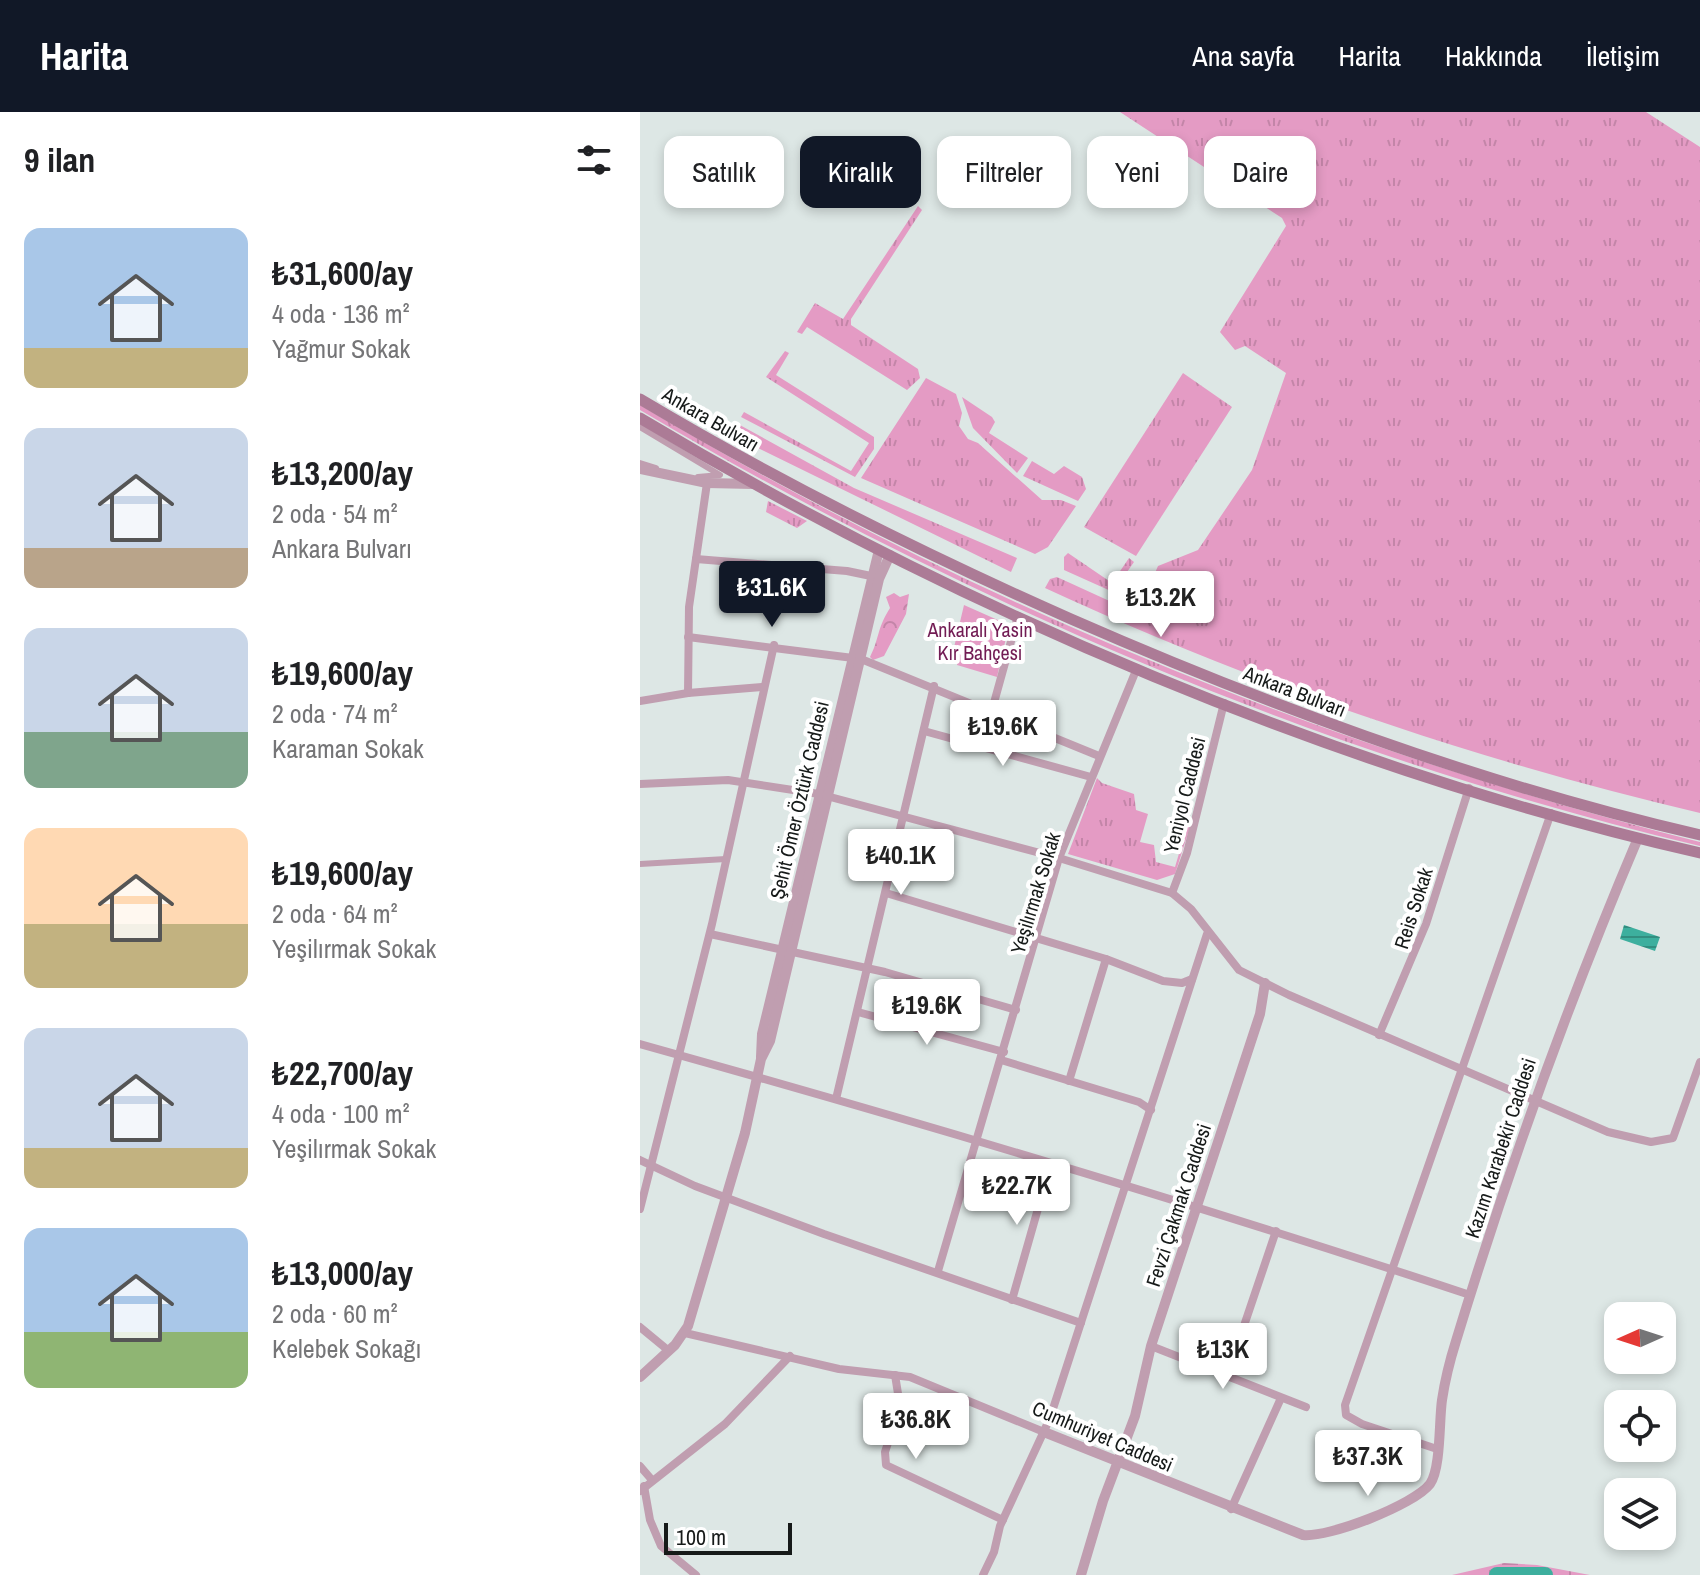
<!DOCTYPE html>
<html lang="tr">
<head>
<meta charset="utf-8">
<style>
  body { margin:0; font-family:"Archivo Narrow",sans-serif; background:#f6f6f6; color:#202124; height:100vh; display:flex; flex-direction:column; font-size:30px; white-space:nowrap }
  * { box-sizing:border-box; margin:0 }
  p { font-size:26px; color:#757577 }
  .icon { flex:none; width:44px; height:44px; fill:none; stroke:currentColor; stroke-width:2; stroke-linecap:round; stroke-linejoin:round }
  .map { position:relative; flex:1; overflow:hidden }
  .side { display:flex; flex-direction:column; background:#fff; width:640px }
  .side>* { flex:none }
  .top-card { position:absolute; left:24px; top:24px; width:760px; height:72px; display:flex; gap:16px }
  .needle { width:52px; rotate:267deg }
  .controls { position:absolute; left:964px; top:1190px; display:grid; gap:16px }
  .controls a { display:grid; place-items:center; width:72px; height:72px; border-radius:16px; background:#fff; box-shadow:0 4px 12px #0003; font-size:40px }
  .scale { position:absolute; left:24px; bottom:20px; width:128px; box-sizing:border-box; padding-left:8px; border:4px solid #161a19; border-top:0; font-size:22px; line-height:28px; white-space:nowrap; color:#161a19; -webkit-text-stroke:6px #fff; paint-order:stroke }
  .price { position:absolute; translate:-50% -68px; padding:0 18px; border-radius:8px; background:#fff; color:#222; font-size:26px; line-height:52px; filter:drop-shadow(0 2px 4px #0008) }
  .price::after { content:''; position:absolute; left:50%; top:48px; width:24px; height:18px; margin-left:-12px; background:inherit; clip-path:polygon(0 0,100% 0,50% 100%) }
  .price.active { background:#111827; color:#fff }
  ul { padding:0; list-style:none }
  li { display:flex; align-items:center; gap:24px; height:200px; padding:0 24px }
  li span { display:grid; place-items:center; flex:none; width:224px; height:160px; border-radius:16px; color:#555 }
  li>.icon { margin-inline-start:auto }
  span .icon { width:96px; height:96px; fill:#fffc; stroke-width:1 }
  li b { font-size:34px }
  h2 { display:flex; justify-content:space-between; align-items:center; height:96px; padding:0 24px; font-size:34px }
  .chip { padding:0 28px; border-radius:16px; background:#fff; box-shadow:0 4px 12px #0003; font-size:28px; line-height:72px }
  .chip.active { background:#111827; color:#fff }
  header { display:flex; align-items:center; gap:48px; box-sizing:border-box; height:112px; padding:0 40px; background:#111827; color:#fff }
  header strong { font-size:38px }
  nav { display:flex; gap:44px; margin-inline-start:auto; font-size:28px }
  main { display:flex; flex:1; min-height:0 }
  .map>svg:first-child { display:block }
</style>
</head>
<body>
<header>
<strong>Harita</strong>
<nav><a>Ana sayfa</a><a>Harita</a><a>Hakkında</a><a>İletişim</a></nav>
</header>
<main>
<section class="side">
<h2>9 ilan<svg class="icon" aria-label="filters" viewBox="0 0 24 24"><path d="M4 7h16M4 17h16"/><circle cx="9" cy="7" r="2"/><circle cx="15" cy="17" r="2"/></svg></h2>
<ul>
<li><span style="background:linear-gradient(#a9c7e8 75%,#c2b280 0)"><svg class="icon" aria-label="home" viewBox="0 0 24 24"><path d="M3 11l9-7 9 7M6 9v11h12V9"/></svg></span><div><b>₺31,600/ay</b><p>4 oda · 136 m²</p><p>Yağmur Sokak</p></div></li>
<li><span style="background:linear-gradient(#c9d6e8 75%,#b9a48a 0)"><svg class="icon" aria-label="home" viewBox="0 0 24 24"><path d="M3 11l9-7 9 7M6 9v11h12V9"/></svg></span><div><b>₺13,200/ay</b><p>2 oda · 54 m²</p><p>Ankara Bulvarı</p></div></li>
<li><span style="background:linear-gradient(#c9d6e8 65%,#7fa58c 0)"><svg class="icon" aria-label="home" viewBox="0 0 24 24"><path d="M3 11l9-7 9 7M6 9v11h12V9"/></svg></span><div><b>₺19,600/ay</b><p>2 oda · 74 m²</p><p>Karaman Sokak</p></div></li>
<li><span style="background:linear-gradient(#ffd9b3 60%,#c2b280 0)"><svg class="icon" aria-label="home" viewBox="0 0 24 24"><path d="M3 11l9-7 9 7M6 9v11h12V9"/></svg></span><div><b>₺19,600/ay</b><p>2 oda · 64 m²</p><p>Yeşilırmak Sokak</p></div></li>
<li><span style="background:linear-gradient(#c9d6e8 75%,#c2b280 0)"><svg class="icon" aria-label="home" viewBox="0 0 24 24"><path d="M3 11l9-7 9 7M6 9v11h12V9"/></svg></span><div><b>₺22,700/ay</b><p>4 oda · 100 m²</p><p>Yeşilırmak Sokak</p></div></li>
<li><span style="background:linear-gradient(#a9c7e8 65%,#8fb573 0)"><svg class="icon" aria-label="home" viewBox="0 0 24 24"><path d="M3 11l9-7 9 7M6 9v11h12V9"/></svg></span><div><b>₺13,000/ay</b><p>2 oda · 60 m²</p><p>Kelebek Sokağı</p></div></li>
</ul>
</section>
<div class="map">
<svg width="1060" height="1463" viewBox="0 0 1060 1463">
  <defs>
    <pattern id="grass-tufts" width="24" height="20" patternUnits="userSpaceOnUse" patternTransform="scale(2)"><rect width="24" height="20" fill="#e49bc4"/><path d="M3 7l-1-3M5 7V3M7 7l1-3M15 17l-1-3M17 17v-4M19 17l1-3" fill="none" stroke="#c385a8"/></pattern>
    <pattern id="forest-crowns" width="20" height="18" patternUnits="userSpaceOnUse" patternTransform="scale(2)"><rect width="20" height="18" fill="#e49bc4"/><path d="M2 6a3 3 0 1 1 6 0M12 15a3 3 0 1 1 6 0" fill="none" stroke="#c385a8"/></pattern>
    <pattern id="wetland-marsh" width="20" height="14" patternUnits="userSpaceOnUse" patternTransform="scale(2)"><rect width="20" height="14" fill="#e49bc4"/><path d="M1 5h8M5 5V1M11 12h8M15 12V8" fill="none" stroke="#c385a8"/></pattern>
    <pattern id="water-rules" width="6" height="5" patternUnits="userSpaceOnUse" patternTransform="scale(2)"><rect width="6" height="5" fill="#3daf9e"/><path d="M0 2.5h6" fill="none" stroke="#328e80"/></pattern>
  </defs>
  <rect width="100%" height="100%" fill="#dde7e5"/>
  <!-- grass -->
  <g fill="url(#grass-tufts)">
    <path d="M480,0h526l54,35v666c-225,-53 -446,-128 -655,-225l5,-9 7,-2 59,27 12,-6 14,4 16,-36 40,-16 54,-80 34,-97 -41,-27 -10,4 -15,-18 66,-106 -4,-8z"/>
    <polygon points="278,94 282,98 211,207 211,213 278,257 280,266 267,278 167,215 162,222 157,220 175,191 203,207"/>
    <polygon points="145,239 149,241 136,263 234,325 234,337 215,365 101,305 104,300 211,359 229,331 126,265"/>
    <polygon points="543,261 592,295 496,444 444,415"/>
    <polygon points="286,266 316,282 322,301 319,314 328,327 338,331 402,388 421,388 436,394 408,435 395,442 221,366"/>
    <polygon points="322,285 352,305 355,310 349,321 388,346 377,361 333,316"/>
    <path d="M0,293c330,197 687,343 1060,437v4c-372,-89 -731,-241 -1060,-436z"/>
    <polygon points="98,312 214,376 377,446 371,460 120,337 93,320"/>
    <polygon points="392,349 414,362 424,354 442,365 446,377 438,389 383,364"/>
    <polygon points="128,389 167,409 157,416 126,400"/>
    <polygon points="428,441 472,471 489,446 494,450 473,480 424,458 424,445"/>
    <polygon points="457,666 462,671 494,682 496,698 508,702 500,730 514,733 516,750 535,755 548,711 551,712 535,762 517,768 428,742"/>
  </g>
  <!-- forest -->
  <path fill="url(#forest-crowns)" d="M254,481l6,4 9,-3 -3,20 -22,42 -11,4 -3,-3c9,-17 7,-29 20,-49l-4,-11z"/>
  <!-- wetland -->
  <polygon fill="url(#wetland-marsh)" points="864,1451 897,1453 950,1463 812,1463"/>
  <!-- green -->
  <polygon fill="#e49bc4" points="324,493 369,513 357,565 317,553 318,545 312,544"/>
  <!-- water -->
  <polygon fill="url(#water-rules)" points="984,813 1020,825 1015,839 980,827"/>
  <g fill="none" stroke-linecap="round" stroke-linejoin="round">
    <!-- river -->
    <polyline stroke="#3daf9e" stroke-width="16" points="857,1463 905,1463"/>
    <!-- pedestrian -->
    <g stroke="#c09eb0" stroke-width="6">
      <polyline points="0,315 80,363 58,365"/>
      <polyline points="0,351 16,356"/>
      <polyline points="0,752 86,747"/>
    </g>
    <!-- minor -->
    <g stroke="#c09eb0" stroke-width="8">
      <polyline points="56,447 207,459 231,464"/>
      <polyline points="48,525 221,547 459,644"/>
      <polyline points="48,581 49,495 67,371"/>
      <polyline points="0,589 48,581 122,575"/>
      <polyline points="352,598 378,504"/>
      <polyline points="284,619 451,665"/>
      <polyline points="0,672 88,668 179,682 419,746 532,781 551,797 599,858 649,883 968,1020 1011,1030 1033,1026 1060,950"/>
      <polyline points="246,781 466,847 523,869 542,871 552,867"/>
      <polyline points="532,781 547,741 584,591"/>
      <polyline points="70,822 245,860 376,898"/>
      <polyline points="218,900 364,940"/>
      <polyline points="288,919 299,875"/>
      <polyline points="739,923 786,812 829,676"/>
      <path d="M0,932c279,78 556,160 830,251"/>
      <polyline points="361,948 499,990 511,998"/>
      <polyline points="429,969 466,847"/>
      <polyline points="196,987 294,574"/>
      <polyline points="0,1048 55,1074 184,1122 441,1211"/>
      <polyline points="0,1097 72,812 134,533"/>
      <polyline points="298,1159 419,746 497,556"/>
      <polyline points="372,1188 411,1051"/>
      <polyline points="0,1215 29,1239"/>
      <polyline points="45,1221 199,1257 270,1265 404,1320"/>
      <polyline points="511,1234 666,1295"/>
      <polyline points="255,1263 260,1294 245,1340 246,1353 363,1408"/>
      <polyline points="587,1264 636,1119"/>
      <polyline points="797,1337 722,1312 706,1303 705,1293 911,701"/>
      <polyline points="0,1354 12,1368"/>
      <polyline points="4,1374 10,1408 21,1434 56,1463"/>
      <polyline points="0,1379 85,1312 150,1244"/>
      <polyline points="591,1397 641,1286"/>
      <polyline points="343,1463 354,1440 360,1414 410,1306 567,822"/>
    </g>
    <!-- tertiary -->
    <g stroke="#c09eb0" stroke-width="10">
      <polyline points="0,357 67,371 113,372"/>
      <polyline points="121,945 122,922 239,438"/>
      <polyline points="0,1265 35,1233 48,1214 105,1021 121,947 130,929 239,467 250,443"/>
      <path d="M404,1320l259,103c25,3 111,-30 127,-51 11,-15 9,-64 12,-84 3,-20 8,-40 14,-59 52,-171 112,-338 182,-503"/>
      <polyline points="441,1463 463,1389 495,1304 511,1234 620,902 625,871"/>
    </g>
    <!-- secondary -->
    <g stroke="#ac7b96" stroke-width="11">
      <path d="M0,287c139,83 284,155 431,220 203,89 413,166 629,216"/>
      <path d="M0,306c320,192 696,352 1060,435"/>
    </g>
  </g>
  <g text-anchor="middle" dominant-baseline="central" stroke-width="8" stroke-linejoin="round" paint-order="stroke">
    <!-- street labels -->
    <g font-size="20" fill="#161a19" stroke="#fff">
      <text transform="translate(71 307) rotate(30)">Ankara Bulvarı</text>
      <text transform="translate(655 579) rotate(21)">Ankara Bulvarı</text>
      <text transform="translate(544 683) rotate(-76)">Yeniyol Caddesi</text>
      <text transform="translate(159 688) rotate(-77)">Şehit Ömer Öztürk Caddesi</text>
      <text transform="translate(395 781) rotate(-73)">Yeşilırmak Sokak</text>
      <text transform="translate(773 796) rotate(-72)">Reis Sokak</text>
      <text transform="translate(860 1036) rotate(-72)">Kazım Karabekir Caddesi</text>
      <text transform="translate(538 1093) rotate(-72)">Fevzi Çakmak Caddesi</text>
      <text transform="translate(463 1324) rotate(23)">Cumhuriyet Caddesi</text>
    </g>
    <!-- park labels -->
    <g font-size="20" fill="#721c54" stroke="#fff">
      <text x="340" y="517">Ankaralı Yasin<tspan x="340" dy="23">Kır Bahçesi</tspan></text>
    </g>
  </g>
</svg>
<div class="controls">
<a><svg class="needle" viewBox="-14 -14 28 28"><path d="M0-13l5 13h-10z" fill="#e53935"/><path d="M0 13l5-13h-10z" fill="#757577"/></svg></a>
<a><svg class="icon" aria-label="locate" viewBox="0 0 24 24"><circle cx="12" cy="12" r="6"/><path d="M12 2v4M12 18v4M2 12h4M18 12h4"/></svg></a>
<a><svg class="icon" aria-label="layers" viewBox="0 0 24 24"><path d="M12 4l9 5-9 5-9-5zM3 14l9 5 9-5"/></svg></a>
</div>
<div class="scale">100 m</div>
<b class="price active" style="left:132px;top:517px">₺31.6K</b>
<b class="price" style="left:521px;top:527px">₺13.2K</b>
<b class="price" style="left:363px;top:656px">₺19.6K</b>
<b class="price" style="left:261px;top:785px">₺40.1K</b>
<b class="price" style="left:287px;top:935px">₺19.6K</b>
<b class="price" style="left:377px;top:1115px">₺22.7K</b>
<b class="price" style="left:583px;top:1279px">₺13K</b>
<b class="price" style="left:276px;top:1349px">₺36.8K</b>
<b class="price" style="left:728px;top:1386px">₺37.3K</b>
<div class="top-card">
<a class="chip">Satılık</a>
<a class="chip active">Kiralık</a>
<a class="chip">Filtreler</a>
<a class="chip">Yeni</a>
<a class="chip">Daire</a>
</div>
</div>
</main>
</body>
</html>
